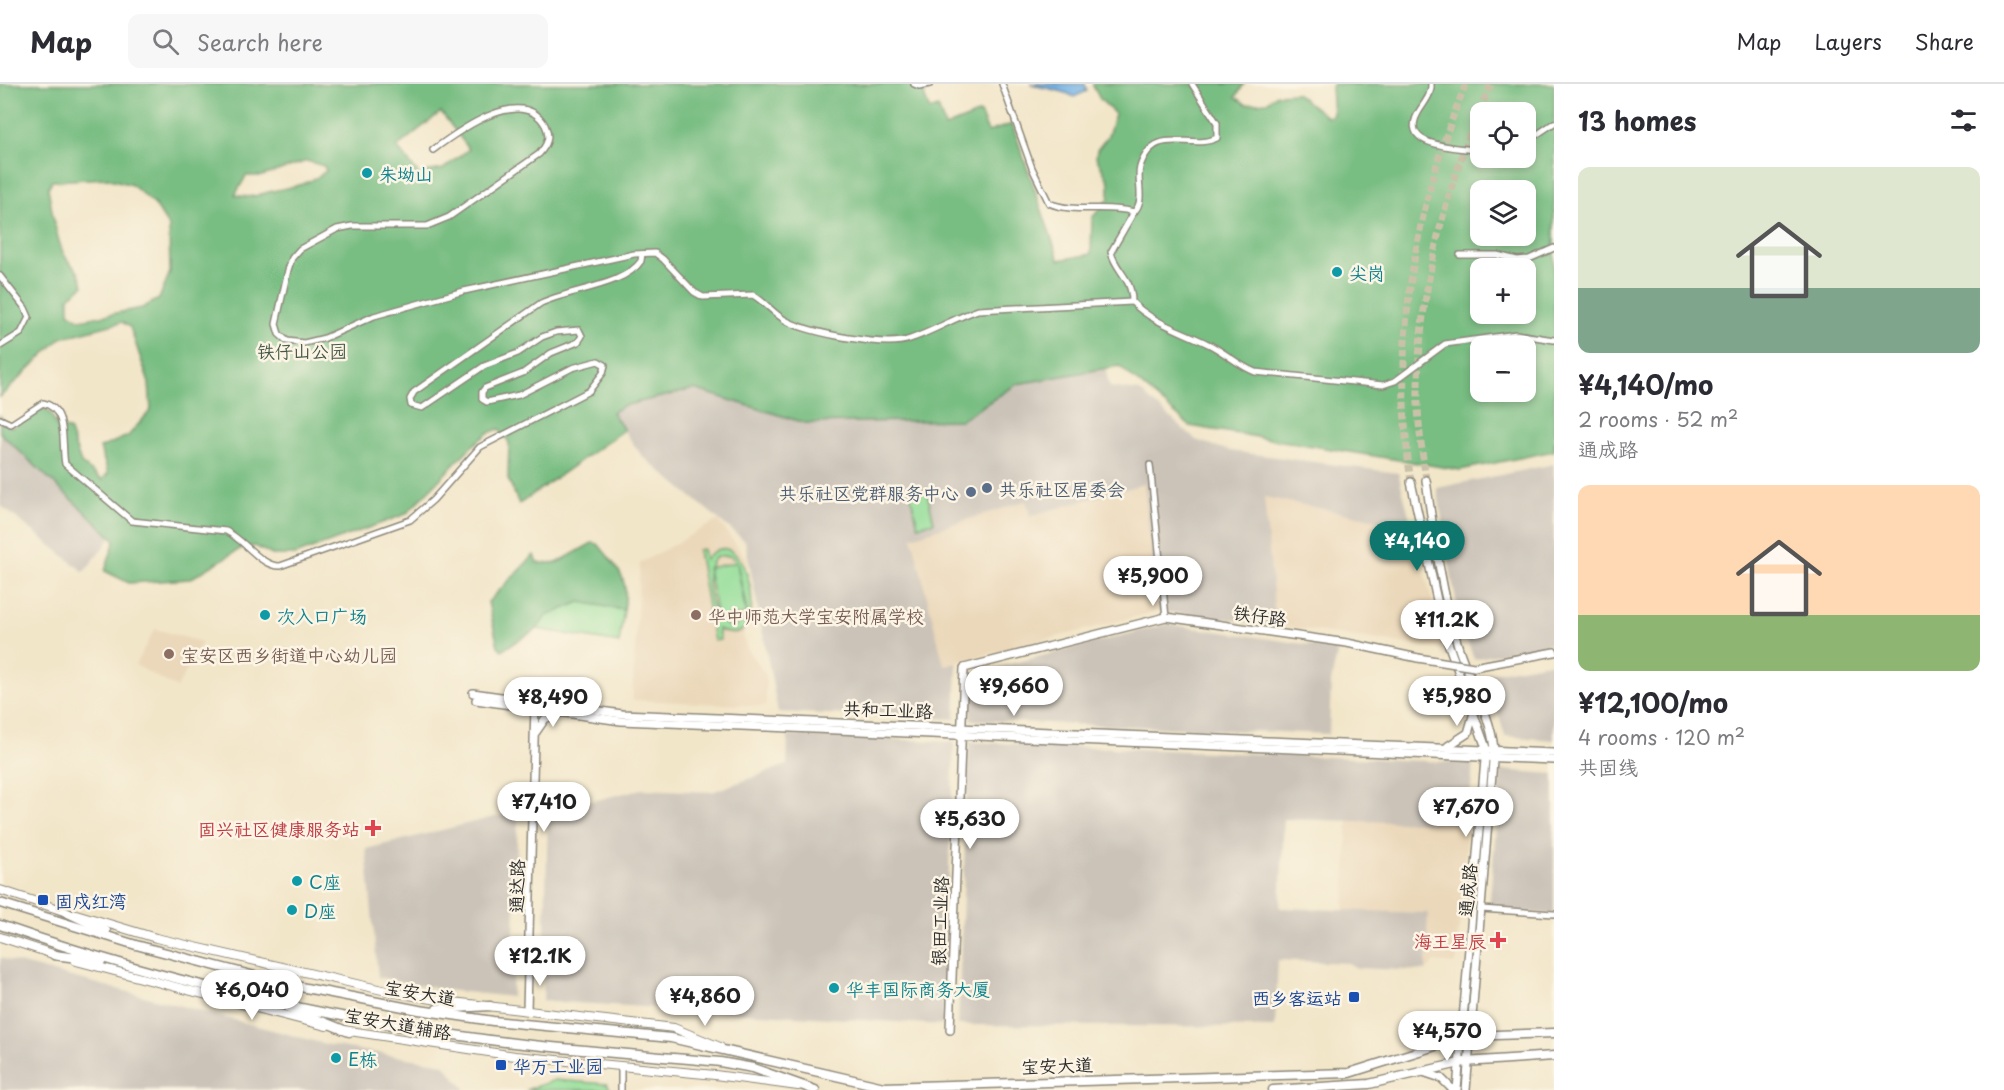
<!DOCTYPE html>
<html lang="en">
<head>
<meta charset="utf-8">
<style>
  body { margin:0; font-family:"Playpen Sans","LXGW WenKai TC",sans-serif; background:#f7f7f7; color:#2b2b33; height:100vh; display:flex; flex-direction:column; font-size:22px; white-space:nowrap }
  * { box-sizing:border-box; margin:0 }
  p { font-size:20px; color:#7c7c81 }
  .icon { flex:none; width:33px; height:33px; fill:none; stroke:currentColor; stroke-width:2; stroke-linecap:round; stroke-linejoin:round }
  .map { position:relative; flex:1; overflow:hidden }
  .side { display:flex; flex-direction:column; background:#fff; width:450px }
  .side>* { flex:none }
  .buttons { position:absolute; left:1470px; top:18px; display:grid; gap:12px }
  .buttons a { display:grid; place-items:center; width:66px; height:66px; border-radius:12px; background:#fff; box-shadow:0 3px 9px #0003; font-size:30px }
  .price { position:absolute; translate:-50% -51px; padding:0 14px; border-radius:21px; background:#fff; color:#222; font-size:20px; line-height:39px; filter:drop-shadow(0 2px 3px #0008) }
  .price::after { content:''; position:absolute; left:50%; top:36px; width:18px; height:14px; margin-left:-9px; background:inherit; clip-path:polygon(0 0,100% 0,50% 100%) }
  .price.selected { background:#0f766e; color:#fff }
  ul { padding:0; list-style:none }
  li { display:grid; align-content:center; gap:12px; height:318px; padding:0 24px }
  li span { display:grid; place-items:center; height:186px; border-radius:12px; color:#555 }
  li>.icon { margin-inline-start:auto }
  span .icon { width:108px; height:108px; fill:#fffc; stroke-width:1 }
  li b { font-size:26px }
  h2 { display:flex; justify-content:space-between; align-items:center; height:72px; padding:0 24px; font-size:26px }
  header { display:flex; align-items:center; gap:36px; box-sizing:border-box; height:84px; padding:0 30px; background:#fff; border-bottom:2px solid #e1e1e2 }
  header strong { font-size:28px }
  nav { display:flex; gap:33px; margin-inline-start:auto; font-size:21px }
  .search { width:420px; height:54px; background:#f7f7f7; display:flex; align-items:center; gap:15px; box-sizing:border-box; padding:0 21px; border-radius:12px; color:#7c7c81; font-size:22px }
  main { display:flex; flex:1; min-height:0 }
  .map>svg:first-child { display:block }
</style>
</head>
<body>
<header>
<strong>Map</strong>
<div class="search"><svg class="icon" aria-label="search" viewBox="0 0 24 24"><circle cx="10" cy="10" r="6"/><path d="M15 15l6 6"/></svg>Search here</div>
<nav><a>Map</a><a>Layers</a><a>Share</a></nav>
</header>
<main>
<div class="map">
<svg width="1554" height="1006" viewBox="0 0 1554 1006">
  <rect width="100%" height="100%" fill="#fcf5e5"/>
  <filter id="ink" filterUnits="userSpaceOnUse"><feTurbulence type="fractalNoise" baseFrequency=".0167" numOctaves="2"/><feDisplacementMap in="SourceGraphic" scale="12" xChannelSelector="R" yChannelSelector="G"/><feConvolveMatrix kernelMatrix="1 2 1 2 8 2 1 2 1" color-interpolation-filters="sRGB"/></filter>
  <filter id="wash" filterUnits="userSpaceOnUse"><feTurbulence type="fractalNoise" baseFrequency=".008" numOctaves="4" result="noise"/><feDisplacementMap in="SourceGraphic" scale="24" xChannelSelector="R" yChannelSelector="G"/><feGaussianBlur stdDeviation="1.35" result="paint"/><feColorMatrix in="noise" values="0 0 0 0 0 0 0 0 0 0 0 0 0 0 0 0 0 1.4 0 .05"/><feComposite in="paint" operator="in"/></filter>
  <g filter="url(#wash)">
    <rect width="100%" height="100%" fill="#f2e6c9"/>
    <!-- built -->
    <g fill="#ebd8ba">
      <polygon points="1145,400 1158,527 944,582 911,453 1027,417 1031,432"/>
      <polygon points="1264,413 1412,443 1446,566 1276,541"/>
      <polygon points="718,436 745,473 754,529 754,534 745,544 743,553 747,564 766,591 766,622 632,616 640,479"/>
      <polygon points="155,545 202,558 177,604 135,581"/>
      <polygon points="1348,736 1468,740 1456,880 1435,878 1426,887 1428,829 1344,827"/>
    </g>
    <!-- industrial -->
    <g fill="#cbc3b8">
      <polygon points="1105,284 1110,303 1140,307 1196,356 1230,367 1398,389 1412,443 1264,413 1276,541 1158,527 1144,400 1030,432 1026,417 912,453 944,581 957,579 955,635 778,628 745,457 642,372 611,328 623,322 695,305 805,339 961,336 1017,299"/>
      <polygon points="0,349 112,452 84,488 0,421"/>
      <polygon points="1554,380 1554,559 1474,575 1462,543 1452,496 1437,404"/>
      <polygon points="1167,540 1338,565 1331,598 1329,650 970,636 972,590"/>
      <polygon points="1554,578 1554,656 1505,652 1487,590"/>
      <polygon points="788,651 954,658 943,941 543,917 548,728 641,705 712,708 787,681"/>
      <polygon points="969,658 1473,679 1468,740 1284,735 1280,824 1428,829 1426,887 1357,884 1348,879 1278,876 1275,943 958,941"/>
      <polygon points="1501,686 1554,690 1554,830 1489,826"/>
      <polygon points="518,727 512,913 446,906 378,893 366,765"/>
      <polygon points="0,874 329,961 444,980 466,1006 0,1006"/>
    </g>
    <!-- green -->
    <g fill="#95de9a" stroke="#608462" stroke-width="1.5" fill-rule="evenodd">
      <polygon points="926,405 934,438 918,442 910,409"/>
      <path d="M703,465l2,10c45,-50 71,101 13,70l2,11 -6,1 -16,-91zM719,472h11l7,6 -29,6 9,51c-7,-16 -17,-54 2,-63zM737,479l10,49c-2,9 -9,15 -19,14l-10,-7 28,-5z"/>
      <polygon points="580,518 624,526 619,559 537,545 546,532"/>
      <polygon points="555,996 607,1000 611,1006 526,1006"/>
    </g>
    <!-- forest -->
    <g fill="#78bd82" stroke="#527456" stroke-width="1.5" fill-rule="evenodd">
      <path d="M0,0h925l2,5 -3,7 6,14 8,-3 7,20 35,-14 8,19 24,-8 47,136 32,-6 1,-36 17,-20v-16l-13,-25 1,-7 11,-14 7,-22 -15,-15 -8,-15h152l-8,13 10,7 21,-2 10,-8 19,-1 31,24 6,-2 -2,-28 3,-3h220v367l-94,19 -270,-44 -71,-60 -102,18 -56,36 -156,3 -111,-34 -71,17 -11,6 12,18 -105,74 -11,-25 1,-37 -10,-13 -11,4 -18,15 -64,66 -111,41h-23l-17,-9 -15,3 -50,30 -61,4 -24,-12 10,-31 -115,-107v-17l7,10 6,1 31,-19 7,6 7,14 11,1 12,34 21,17 6,-7 -8,-25 28,-12 23,-26 -2,-27 -19,-56 -8,-5 -61,16 -61,59zM441,28l28,37 -26,20 -18,3 -5,4 -23,-29zM1480,28h46v46h-46zM307,77l17,5 2,5c-17,13 -28,15 -49,19 -18,3 -22,10 -42,5l11,-19h16zM107,94l25,7 23,20 14,22 1,45 -11,27 -17,9 -62,12 -11,-8v-15l14,-11c-3,-21 -15,-19 -21,-36 -8,-20 -10,-41 -14,-62l4,-7zM1480,106h46v46h-46zM1480,184h46v46h-46zM1480,262h46v46h-46z"/>
      <path d="M592,459l6,1c19,24 32,33 26,66l-44,-8 -34,14 -9,13 -35,21 -4,-4 -10,-44 46,-47 3,8h20z"/>
    </g>
    <!-- water -->
    <path fill="#73b2e6" stroke="#4f6e88" stroke-width="1.5" d="M1031,0h54l2,7 -13,6c-13,-9 -28,-7 -43,-13z"/>
  </g>
  <g filter="url(#ink)">
    <g fill="none" stroke-linecap="round" stroke-linejoin="round">
      <!-- tertiary-tunnel -->
      <g stroke="#cac1a9" stroke-width="7" stroke-dasharray="7 3.5" stroke-linecap="butt">
        <path d="M1426,396c-4,-30 -9,-60 -8,-91 1,-104 30,-211 73,-305"/>
        <path d="M1411,398c-20,-135 2,-272 55,-398"/>
      </g>
      <!-- minor casing -->
      <g stroke="#8e887a" stroke-width="8">
        <g id="minor">
          <polyline points="914,0 919,2 930,0"/>
          <path d="M1002,0l30,84 17,35c25,11 57,1 85,9 12,-12 2,-30 6,-45 14,-44 50,-16 77,-29v-15l-25,-39"/>
          <path d="M1431,0c1,11 -8,20 -13,29 -20,36 44,34 62,38"/>
          <polyline points="1526,58 1554,39"/>
          <path d="M433,66c24,-18 89,-66 112,-25 6,12 2,20 -6,29l-90,63 -22,9h-75l-15,3 -37,20 -8,9 -4,12 -12,54 3,10 8,7 17,2 21,-5 49,-22 90,-25 170,-37 21,-1 8,6 31,33 9,5 50,-2c12,7 20,18 32,25 21,13 103,28 125,19 24,-8 44,-21 68,-29l154,-8"/>
          <path d="M1134,128l-23,40c5,20 21,25 21,50 19,20 50,29 74,41 18,8 31,22 49,29l128,13 12,-4 50,-37 71,-10 38,6"/>
          <polyline points="1460,171 1497,171 1517,176 1529,175 1554,164"/>
          <polyline points="0,192 25,224 29,233 21,249 0,262"/>
          <path d="M0,335l11,5 32,-21c26,6 18,41 22,61l67,57 94,10c19,9 35,36 54,35l130,-46 23,-20 47,-53 109,-56 14,-18 2,-8 -7,-4 -26,7 -53,27 -32,7 -5,-3v-7l3,-4 38,-15 28,-20 27,-11 4,-6 -3,-6 -23,2 -14,5 -24,16 -34,13 -62,42 -11,-3 -1,-6 4,-7 127,-89c30,-14 83,-17 100,-42l1,-7"/>
          <polyline points="1150,381 1166,533"/>
          <polyline points="1481,825 1554,830"/>
          <polyline points="621,1006 621,983"/>
        </g>
      </g>
      <!-- tertiary casing -->
      <g stroke="#8e887a" stroke-width="10">
        <g id="tertiary">
          <path d="M1426,396c8,57 16,114 33,169 11,34 31,63 35,100l-28,341"/>
          <polyline points="1411,398 1444,548 1486,664 1457,1006"/>
          <polyline points="1474,583 1554,568"/>
          <polyline points="473,609 622,630 1554,669"/>
          <polyline points="476,616 621,637 1554,676"/>
          <polyline points="536,648 545,635 559,629"/>
          <polyline points="1448,662 1468,649 1473,632"/>
          <polyline points="527,926 535,620"/>
          <polyline points="950,946 964,584 1166,533 1347,559 1418,574"/>
          <polyline points="1423,988 1441,994 1453,1006"/>
        </g>
      </g>
      <!-- secondary casing -->
      <g stroke="#8e887a" stroke-width="10">
        <g id="secondary">
          <polyline points="0,806 61,826"/>
          <polyline points="76,830 156,854 391,908 444,917 674,944 720,963"/>
          <polyline points="0,853 59,872"/>
          <polyline points="76,877 326,942"/>
          <polyline points="343,946 515,972 715,991 798,1002"/>
        </g>
      </g>
      <!-- primary casing -->
      <g stroke="#8e887a" stroke-width="11">
        <g id="primary">
          <polyline points="0,819 136,861 285,900 419,926 493,937 671,954 884,1003 1349,989 1467,952 1554,949"/>
          <polyline points="57,824 106,847"/>
          <path d="M0,841c158,55 325,93 490,115 76,10 154,15 230,22l33,6 62,22"/>
          <polyline points="54,871 101,877"/>
          <polyline points="289,924 349,948"/>
          <polyline points="437,925 490,922"/>
          <polyline points="1273,1006 1369,1000 1464,978 1554,972"/>
        </g>
      </g>
      <!-- minor -->
      <use href="#minor" stroke="#fff" stroke-width="5"/>
      <!-- tertiary -->
      <use href="#tertiary" stroke="#fff" stroke-width="7"/>
      <!-- secondary -->
      <use href="#secondary" stroke="#fff" stroke-width="8"/>
      <!-- primary -->
      <use href="#primary" stroke="#fff" stroke-width="8"/>
      <!-- tertiary-bridge casing -->
      <g stroke="#8e887a" stroke-width="10" stroke-linecap="butt">
        <polyline id="tertiary-bridge" points="1418,574 1474,583"/>
      </g>
      <!-- tertiary-bridge -->
      <use href="#tertiary-bridge" stroke="#fff" stroke-width="7"/>
    </g>
  </g>
  <!-- markers -->
  <g fill="#0f9aa8" stroke="#fcf5e5" stroke-width="2">
    <circle cx="367" cy="89" r="6"/>
    <circle cx="1337" cy="188" r="6"/>
    <circle cx="265" cy="531" r="6"/>
    <circle cx="297" cy="797" r="6"/>
    <circle cx="292" cy="826" r="6"/>
    <circle cx="834" cy="904" r="6"/>
    <circle cx="336" cy="974" r="6"/>
  </g>
  <g fill="#5c6f8a" stroke="#fcf5e5" stroke-width="2">
    <circle cx="987" cy="404" r="6"/>
    <circle cx="971" cy="408" r="6"/>
  </g>
  <g fill="#8d6e63" stroke="#fcf5e5" stroke-width="2">
    <circle cx="696" cy="531" r="6"/>
    <circle cx="169" cy="570" r="6"/>
  </g>
  <g fill="#e0444e" stroke="#fcf5e5" stroke-width="2">
    <path d="M370 735h6v6h6v6h-6v6h-6v-6h-6v-6h6z"/>
    <path d="M1495 847h6v6h6v6h-6v6h-6v-6h-6v-6h6z"/>
  </g>
  <g fill="#1a4fb4" stroke="#fcf5e5" stroke-width="2">
    <rect x="37" y="810" width="12" height="12" rx="3"/>
    <rect x="1348" y="907" width="12" height="12" rx="3"/>
    <rect x="495" y="975" width="12" height="12" rx="3"/>
  </g>
  <g text-anchor="middle" dominant-baseline="central" stroke-width="5" stroke-linejoin="round" paint-order="stroke">
    <!-- culture labels -->
    <g font-size="18" fill="#0d838f" stroke="#fcf5e5" text-anchor="start">
      <text x="379" y="89">朱坳山</text>
      <text x="1349" y="188">尖岗</text>
      <text x="277" y="531">次入口广场</text>
      <text x="309" y="797">C座</text>
      <text x="304" y="826">D座</text>
      <text x="846" y="904">华丰国际商务大厦</text>
      <text x="348" y="974">E栋</text>
    </g>
    <!-- park labels -->
    <g font-size="18" fill="#465847" stroke="#fcf5e5">
      <text x="302" y="266">铁仔山公园</text>
    </g>
    <!-- service labels -->
    <g font-size="18" fill="#4e5e75" stroke="#fcf5e5" text-anchor="start">
      <text x="999" y="404">共乐社区居委会</text>
      <text x="959" y="408" text-anchor="end">共乐社区党群服务中心</text>
    </g>
    <!-- education labels -->
    <g font-size="18" fill="#785e54" stroke="#fcf5e5" text-anchor="start">
      <text x="708" y="531">华中师范大学宝安附属学校</text>
      <text x="181" y="570">宝安区西乡街道中心幼儿园</text>
    </g>
    <!-- street labels -->
    <g font-size="18" fill="#2b2b2b" stroke="#fcf5e5">
      <text transform="translate(1260 531) rotate(8)">铁仔路</text>
      <text transform="translate(888 625) rotate(2)">共和工业路</text>
      <text transform="translate(516 802) rotate(-89)">通达路</text>
      <text transform="translate(1467 806) rotate(-85)">通成路</text>
      <text transform="translate(939 837) rotate(-88)">银田工业路</text>
      <text transform="translate(420 908) rotate(10)">宝安大道</text>
      <text transform="translate(398 939) rotate(10)">宝安大道辅路</text>
      <text transform="translate(1057 981) rotate(-2)">宝安大道</text>
    </g>
    <!-- health labels -->
    <g font-size="18" fill="#be3a42" stroke="#fcf5e5" text-anchor="end">
      <text x="360" y="744">固兴社区健康服务站</text>
      <text x="1486" y="856">海王星辰</text>
    </g>
    <!-- transit labels -->
    <g font-size="18" fill="#164399" stroke="#fcf5e5" text-anchor="start">
      <text x="55" y="816">固戍红湾</text>
      <text x="1342" y="913" text-anchor="end">西乡客运站</text>
      <text x="513" y="981">华万工业园</text>
    </g>
  </g>
</svg>
<div class="buttons">
<a><svg class="icon" aria-label="locate" viewBox="0 0 24 24"><circle cx="12" cy="12" r="6"/><path d="M12 2v4M12 18v4M2 12h4M18 12h4"/></svg></a>
<a><svg class="icon" aria-label="layers" viewBox="0 0 24 24"><path d="M12 4l9 5-9 5-9-5zM3 14l9 5 9-5"/></svg></a>
<a>+</a>
<a>−</a>
</div>
<b class="price selected" style="left:1417px;top:488px">¥4,140</b>
<b class="price" style="left:1153px;top:523px">¥5,900</b>
<b class="price" style="left:1447px;top:567px">¥11.2K</b>
<b class="price" style="left:1014px;top:633px">¥9,660</b>
<b class="price" style="left:1457px;top:643px">¥5,980</b>
<b class="price" style="left:553px;top:644px">¥8,490</b>
<b class="price" style="left:544px;top:749px">¥7,410</b>
<b class="price" style="left:1466px;top:754px">¥7,670</b>
<b class="price" style="left:970px;top:766px">¥5,630</b>
<b class="price" style="left:540px;top:903px">¥12.1K</b>
<b class="price" style="left:252px;top:937px">¥6,040</b>
<b class="price" style="left:705px;top:943px">¥4,860</b>
<b class="price" style="left:1447px;top:978px">¥4,570</b>
</div>
<section class="side">
<h2>13 homes<svg class="icon" aria-label="filters" viewBox="0 0 24 24"><path d="M4 7h16M4 17h16"/><circle cx="9" cy="7" r="2"/><circle cx="15" cy="17" r="2"/></svg></h2>
<ul>
<li><span style="background:linear-gradient(#dfe7d0 65%,#7fa58c 0)"><svg class="icon" aria-label="home" viewBox="0 0 24 24"><path d="M3 11l9-7 9 7M6 9v11h12V9"/></svg></span><div><b>¥4,140/mo</b><p>2 rooms · 52 m²</p><p>通成路</p></div></li>
<li><span style="background:linear-gradient(#ffd9b3 70%,#8fb573 0)"><svg class="icon" aria-label="home" viewBox="0 0 24 24"><path d="M3 11l9-7 9 7M6 9v11h12V9"/></svg></span><div><b>¥12,100/mo</b><p>4 rooms · 120 m²</p><p>共固线</p></div></li>
</ul>
</section>
</main>
</body>
</html>
